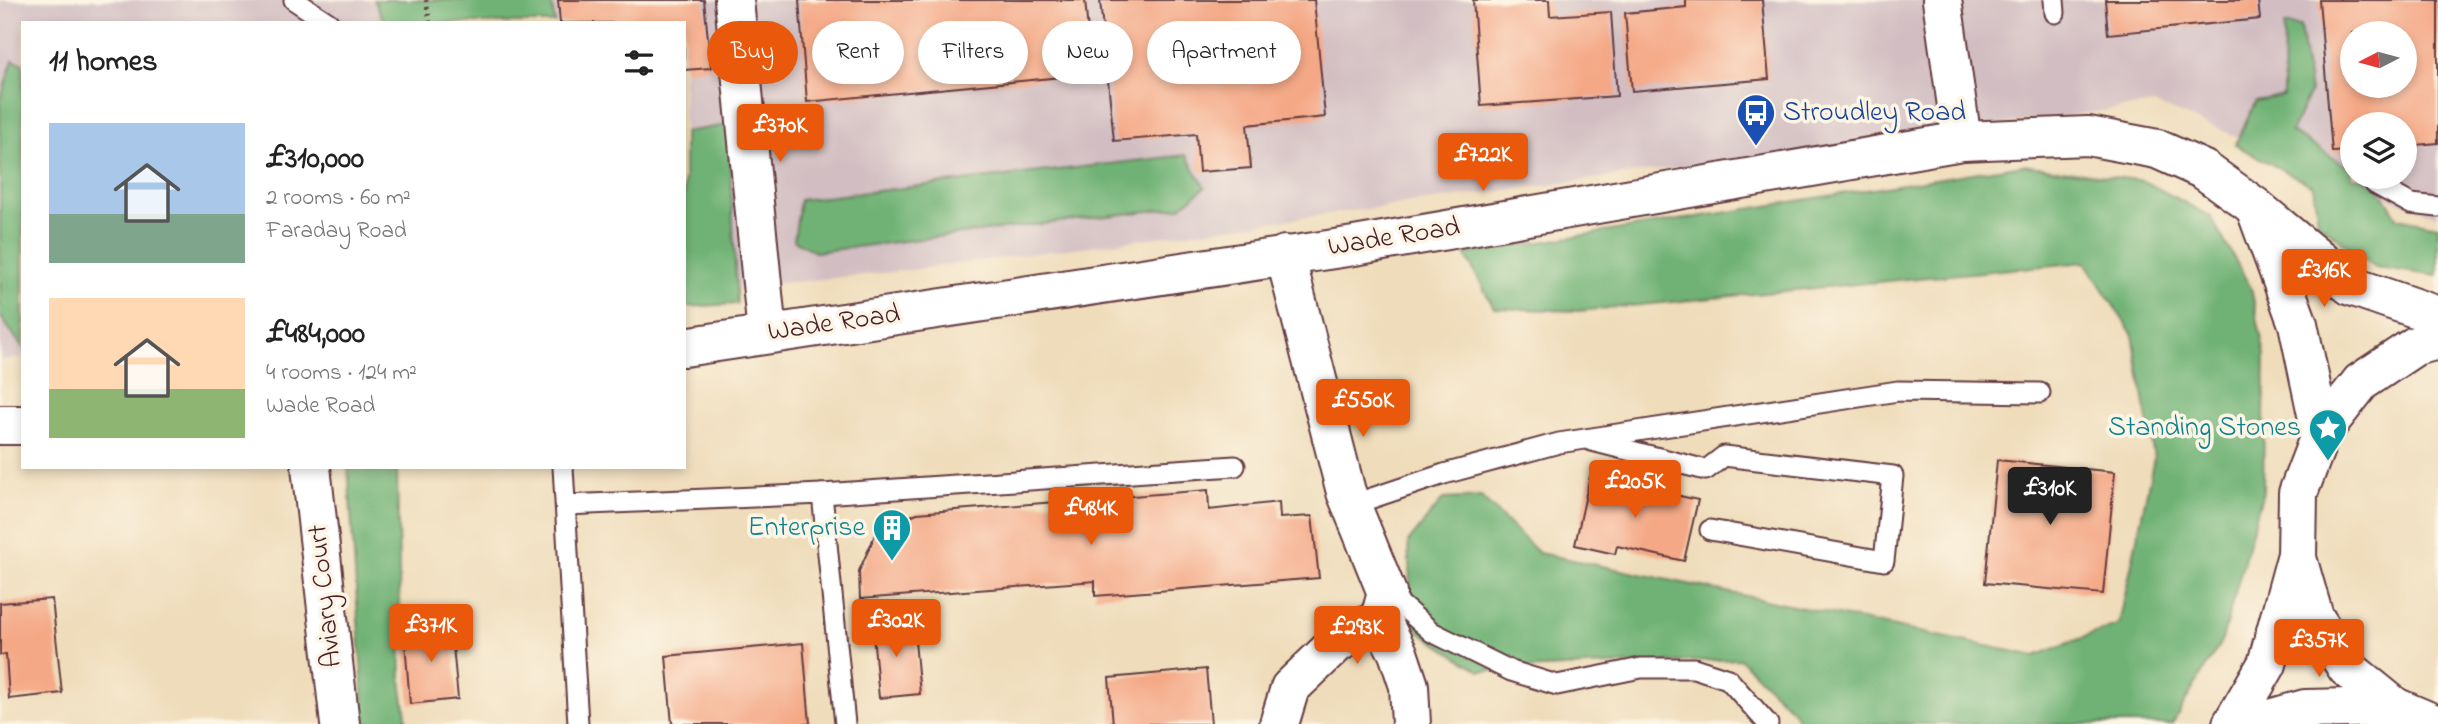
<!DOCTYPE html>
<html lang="en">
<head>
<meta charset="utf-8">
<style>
  body { margin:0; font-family:"Indie Flower",sans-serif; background:#f6f6f6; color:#222; height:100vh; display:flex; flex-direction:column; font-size:26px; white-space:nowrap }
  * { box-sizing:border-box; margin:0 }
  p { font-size:23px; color:#767676 }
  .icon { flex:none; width:38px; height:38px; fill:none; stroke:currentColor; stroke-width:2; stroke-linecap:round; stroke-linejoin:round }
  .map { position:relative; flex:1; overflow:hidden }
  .panel { position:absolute; left:21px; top:21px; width:665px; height:448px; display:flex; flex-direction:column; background:#fff; border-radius:0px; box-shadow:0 4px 10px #0003 }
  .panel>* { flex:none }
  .top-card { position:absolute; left:707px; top:21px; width:665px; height:63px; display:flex; gap:14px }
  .needle { width:46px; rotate:264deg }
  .fabs { position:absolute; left:2340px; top:21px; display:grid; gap:14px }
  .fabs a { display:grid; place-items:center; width:77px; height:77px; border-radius:50%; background:#fff; box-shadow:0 4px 10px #0003; font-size:35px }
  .price { position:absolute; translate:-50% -60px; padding:0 16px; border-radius:7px; background:#ea580c; color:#fff; font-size:23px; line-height:46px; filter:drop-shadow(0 2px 4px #0008) }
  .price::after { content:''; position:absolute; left:50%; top:42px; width:21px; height:16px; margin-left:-10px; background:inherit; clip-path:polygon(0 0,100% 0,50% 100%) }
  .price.selected { background:#222; color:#fff }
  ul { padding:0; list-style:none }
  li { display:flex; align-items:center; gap:21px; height:175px; padding:0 28px }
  li span { display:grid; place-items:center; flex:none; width:196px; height:140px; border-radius:0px; color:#555 }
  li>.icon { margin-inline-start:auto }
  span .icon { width:84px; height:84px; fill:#fffc; stroke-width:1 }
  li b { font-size:30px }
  h2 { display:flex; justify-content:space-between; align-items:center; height:84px; padding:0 28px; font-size:30px }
  .tag { padding:0 24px; border-radius:32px; background:#fff; box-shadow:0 4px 10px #0003; font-size:24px; line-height:63px }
  .tag.selected { background:#ea580c; color:#fff }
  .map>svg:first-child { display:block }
</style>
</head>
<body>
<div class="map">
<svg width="2438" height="724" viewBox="0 0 2438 724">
  <rect width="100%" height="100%" fill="#fcf5e5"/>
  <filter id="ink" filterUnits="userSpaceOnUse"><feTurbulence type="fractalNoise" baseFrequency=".0143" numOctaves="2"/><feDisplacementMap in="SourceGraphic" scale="14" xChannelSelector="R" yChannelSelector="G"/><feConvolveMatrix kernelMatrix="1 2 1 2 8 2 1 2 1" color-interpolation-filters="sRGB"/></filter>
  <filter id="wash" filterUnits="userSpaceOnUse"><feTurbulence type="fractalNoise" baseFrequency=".00686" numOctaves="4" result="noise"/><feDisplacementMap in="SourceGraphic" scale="28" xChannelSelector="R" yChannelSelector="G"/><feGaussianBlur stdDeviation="1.57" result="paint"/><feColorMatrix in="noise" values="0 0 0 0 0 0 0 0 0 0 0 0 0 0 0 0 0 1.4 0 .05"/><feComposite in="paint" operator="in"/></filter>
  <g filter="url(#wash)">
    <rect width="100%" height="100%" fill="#efdcba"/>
    <!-- industrial -->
    <path fill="#d2bec2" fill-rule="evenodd" d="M0,0h2438v217l-283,-113 -1253,167 -218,22v-270h-661v335l-23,2zM2352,33h52v53h-52zM2352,124h52v53h-52z"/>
    <!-- forest -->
    <g fill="#6fb274" stroke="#5c6850" stroke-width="2">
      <polygon points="374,0 551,0 555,23 385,23"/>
      <path d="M2284,25l16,1 10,66 -19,40 61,37v8c26,0 33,22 46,41l40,8v50l-63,-9 -57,-45 -5,-36 -78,-41 21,-44 27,-5z"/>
      <polygon points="13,60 23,64 23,348 0,316 0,100"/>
      <polygon points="728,125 737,304 684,307 684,132"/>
      <polygon points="1186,155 1205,187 1181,207 815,252 794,240 800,200"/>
      <polygon points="2023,165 2144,181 2210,216 2251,288 2265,355 2263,491 2222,640 2172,724 1801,724 1794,712 1740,659 1480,671 1412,628 1408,542 1443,499 1481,497 1539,553 2035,656 2119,624 2154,458 2133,335 2085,262 1578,311 1494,308 1465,254"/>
      <polygon points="348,467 397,467 401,680 407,724 365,724"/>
    </g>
    <g id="blocks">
      <!-- building -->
      <g fill="#f4a886" fill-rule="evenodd">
        <polygon points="558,0 704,0 711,68 684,70 684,23 560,23"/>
        <polygon points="799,0 1085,0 1092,74 807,102"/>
        <polygon points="1100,0 1314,0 1325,117 1247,125 1251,168 1199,172 1196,134 1114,141"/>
        <polygon points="1473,0 1549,0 1550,16 1611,12 1617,96 1481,106"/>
        <polygon points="1686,0 1762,0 1769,79 1632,91 1625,13 1686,7"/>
        <polygon points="2105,0 2258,0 2260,19 2108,34"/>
        <path d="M2319,0h119v143l-34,3v-22h-52v27l-20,1zM2352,33h52v53h-52z"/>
        <polygon points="1997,460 2115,472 2103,594 1985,583"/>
        <polygon points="1590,476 1698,500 1684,561 1617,546 1615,554 1575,545"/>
        <polygon points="1208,490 1209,510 1279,502 1280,518 1312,516 1319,578 1095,596 1095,581 860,599 859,571 875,535 894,523 917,513"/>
        <polygon points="52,599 62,693 9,699 6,654 0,655 0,603"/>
        <polygon points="913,620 920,694 879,698 872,623"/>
        <polygon points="451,624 458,699 410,704 404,630"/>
        <polygon points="803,643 810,724 672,724 666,656"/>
        <polygon points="1206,669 1211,724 1113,724 1109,678"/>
      </g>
    </g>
  </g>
  <g filter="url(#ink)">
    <use href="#blocks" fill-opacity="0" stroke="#633b40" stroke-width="2"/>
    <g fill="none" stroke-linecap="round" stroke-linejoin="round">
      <!-- service casing -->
      <g stroke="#633b40" stroke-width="23">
        <g id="service">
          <polyline points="294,0 329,23"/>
          <polyline points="2054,0 2055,13"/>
          <polyline points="2375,184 2411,204 2438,207"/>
          <polyline points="1592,441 1706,470 1724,456 1893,476 1884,561 1710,530"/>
          <polyline points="563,467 578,724"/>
          <polyline points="822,494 1235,466"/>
          <polyline points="566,505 822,494 845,724"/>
          <polyline points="1351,505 1444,474 1559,443 1898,391 2040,393"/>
          <polyline points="1387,593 1432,632 1511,671 1557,685 1641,668 1694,668 1728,679 1768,724"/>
        </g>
      </g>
      <!-- minor casing -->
      <g stroke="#633b40" stroke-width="42">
        <g id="minor">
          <polyline points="734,0 767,334"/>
          <polyline points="1942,0 1962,141"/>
          <polyline points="1285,255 1346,492 1387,593 1380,618"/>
          <polyline points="311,467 340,724"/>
          <polyline points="1279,724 1290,688 1336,644 1380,618 1398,653 1409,686 1411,724"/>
        </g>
      </g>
      <!-- tertiary casing -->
      <g stroke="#633b40" stroke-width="42">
        <g id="tertiary">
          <polyline points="2255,207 2298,324 2321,433"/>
          <polyline points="684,347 1354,246 1962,141 2088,136 2157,149 2204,170 2254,206 2351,286 2438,316"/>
          <polyline points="0,425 23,425"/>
          <polyline points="2232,724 2267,664 2296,558"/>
          <polyline points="2252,724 2305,709 2395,707"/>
          <polyline points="2435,724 2395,707 2347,668 2314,617 2297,558 2298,493 2321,433 2361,382 2415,346 2438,340"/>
        </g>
      </g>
      <!-- path -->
      <polyline stroke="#633b40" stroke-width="4.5" stroke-dasharray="2 5" stroke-linecap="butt" points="426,0 430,23"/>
      <!-- service -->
      <use href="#service" stroke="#fff" stroke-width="19"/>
      <!-- minor -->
      <use href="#minor" stroke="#fff" stroke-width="38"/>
      <!-- tertiary -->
      <use href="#tertiary" stroke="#fff" stroke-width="38"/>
    </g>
  </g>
  <!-- icons -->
  <defs>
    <g id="bus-pin" transform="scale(2.0125)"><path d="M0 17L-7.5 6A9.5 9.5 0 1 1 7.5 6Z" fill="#1a4fb4" stroke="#fcf5e5"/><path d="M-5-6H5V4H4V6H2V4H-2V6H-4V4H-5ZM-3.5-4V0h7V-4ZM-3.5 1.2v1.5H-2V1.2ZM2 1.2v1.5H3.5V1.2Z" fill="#fff"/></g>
    <g id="sight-pin" transform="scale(2.0125)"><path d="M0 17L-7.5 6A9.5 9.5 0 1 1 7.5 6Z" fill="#0f9aa8" stroke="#fcf5e5"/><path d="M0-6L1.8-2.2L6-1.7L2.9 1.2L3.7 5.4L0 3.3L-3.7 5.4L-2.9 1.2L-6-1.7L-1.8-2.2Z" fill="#fff"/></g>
    <g id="building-pin" transform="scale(2.0125)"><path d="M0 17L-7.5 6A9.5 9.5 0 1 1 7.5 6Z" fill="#0f9aa8" stroke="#fcf5e5"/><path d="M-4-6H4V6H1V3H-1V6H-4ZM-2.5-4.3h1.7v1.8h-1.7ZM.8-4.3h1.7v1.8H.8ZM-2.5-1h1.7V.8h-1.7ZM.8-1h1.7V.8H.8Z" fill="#fff"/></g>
  </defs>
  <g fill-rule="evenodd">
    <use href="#bus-pin" x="1756" y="113"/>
    <use href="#sight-pin" x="2328" y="428"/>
    <use href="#building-pin" x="892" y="528"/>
  </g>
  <g text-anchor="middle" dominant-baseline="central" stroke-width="7" stroke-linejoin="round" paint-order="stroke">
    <!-- transit labels -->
    <g font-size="28" fill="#164399" stroke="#fcf5e5" text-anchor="start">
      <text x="1783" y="113">Stroudley Road</text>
    </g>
    <!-- street labels -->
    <g font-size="28" fill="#4a1f2b" stroke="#fcf5e5">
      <text transform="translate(1394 238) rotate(-9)">Wade Road</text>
      <text transform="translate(834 324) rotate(-8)">Wade Road</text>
      <text transform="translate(326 596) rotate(-96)">Aviary Court</text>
    </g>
    <!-- culture labels -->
    <g font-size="28" fill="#0d838f" stroke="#fcf5e5" text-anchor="end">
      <text x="2301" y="428">Standing Stones</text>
      <text x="865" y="528">Enterprise</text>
    </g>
  </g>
</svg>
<div class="fabs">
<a><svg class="needle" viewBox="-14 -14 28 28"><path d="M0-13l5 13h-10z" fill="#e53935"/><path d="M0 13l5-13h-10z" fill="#767676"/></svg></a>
<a><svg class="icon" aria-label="layers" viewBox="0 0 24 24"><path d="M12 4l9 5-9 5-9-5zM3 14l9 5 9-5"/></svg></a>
</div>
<b class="price" style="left:780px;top:164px">£370K</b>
<b class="price" style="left:1483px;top:193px">£722K</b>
<b class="price" style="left:2324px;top:309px">£316K</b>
<b class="price" style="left:1363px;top:439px">£550K</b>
<b class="price" style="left:1635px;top:520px">£205K</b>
<b class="price selected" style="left:2050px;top:527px">£310K</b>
<b class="price" style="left:1091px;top:547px">£484K</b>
<b class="price" style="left:896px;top:659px">£302K</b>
<b class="price" style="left:431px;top:664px">£371K</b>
<b class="price" style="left:1357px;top:666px">£293K</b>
<b class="price" style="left:2319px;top:679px">£357K</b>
<div class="top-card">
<a class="tag selected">Buy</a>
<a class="tag">Rent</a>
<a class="tag">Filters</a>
<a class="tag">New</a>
<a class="tag">Apartment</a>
</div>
<section class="panel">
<h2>11 homes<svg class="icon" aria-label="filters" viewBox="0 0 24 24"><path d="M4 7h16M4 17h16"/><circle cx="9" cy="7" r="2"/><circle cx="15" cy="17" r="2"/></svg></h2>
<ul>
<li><span style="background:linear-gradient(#a9c7e8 65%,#7fa58c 0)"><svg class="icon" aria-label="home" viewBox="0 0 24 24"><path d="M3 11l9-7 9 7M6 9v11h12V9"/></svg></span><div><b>£310,000</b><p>2 rooms · 60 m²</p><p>Faraday Road</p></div></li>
<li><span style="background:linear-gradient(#ffd9b3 65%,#8fb573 0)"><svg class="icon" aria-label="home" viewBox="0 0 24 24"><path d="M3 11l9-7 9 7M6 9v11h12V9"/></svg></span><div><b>£484,000</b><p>4 rooms · 124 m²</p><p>Wade Road</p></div></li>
</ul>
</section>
</div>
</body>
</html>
